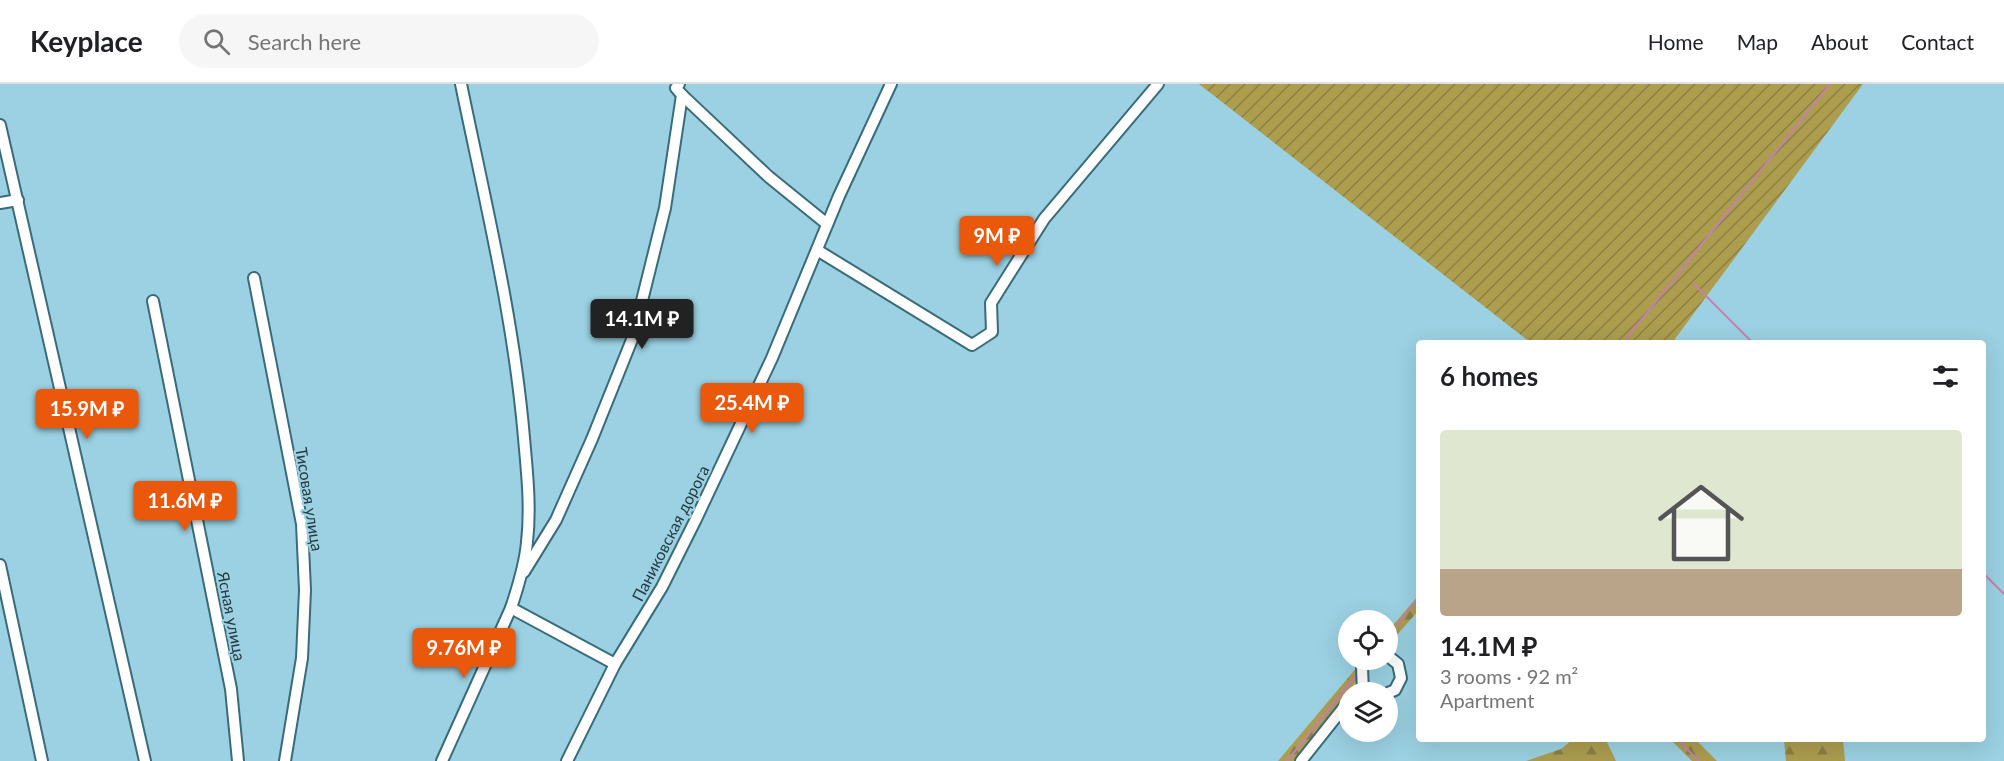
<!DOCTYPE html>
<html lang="en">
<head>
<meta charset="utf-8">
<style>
  body { margin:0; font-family:Lato,sans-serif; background:#f6f6f6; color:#202124; height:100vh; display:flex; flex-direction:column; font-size:22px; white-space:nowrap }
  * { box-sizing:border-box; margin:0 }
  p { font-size:20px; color:#757577 }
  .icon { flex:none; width:33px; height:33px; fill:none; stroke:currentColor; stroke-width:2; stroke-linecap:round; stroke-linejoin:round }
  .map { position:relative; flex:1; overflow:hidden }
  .sheet { position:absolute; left:1416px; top:256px; width:570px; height:402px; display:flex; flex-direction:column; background:#fff; border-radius:6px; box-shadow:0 6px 24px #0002 }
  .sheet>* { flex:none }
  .tools { position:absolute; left:1338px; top:526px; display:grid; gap:12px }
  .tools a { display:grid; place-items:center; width:60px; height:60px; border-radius:50%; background:#fff; box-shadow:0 6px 24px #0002; font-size:30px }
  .price { position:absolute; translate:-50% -51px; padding:0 14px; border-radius:6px; background:#ea580c; color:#fff; font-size:20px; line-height:39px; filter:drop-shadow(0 2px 3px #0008) }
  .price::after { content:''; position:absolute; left:50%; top:36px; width:18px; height:14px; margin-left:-9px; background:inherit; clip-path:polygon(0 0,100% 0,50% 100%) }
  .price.active { background:#222; color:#fff }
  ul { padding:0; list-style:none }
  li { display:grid; align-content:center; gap:12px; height:318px; padding:0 24px }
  li span { display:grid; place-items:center; height:186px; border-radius:6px; color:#555 }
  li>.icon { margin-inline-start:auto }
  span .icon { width:108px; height:108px; fill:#fffc; stroke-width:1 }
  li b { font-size:26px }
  h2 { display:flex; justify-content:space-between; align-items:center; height:72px; padding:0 24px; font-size:26px }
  header { display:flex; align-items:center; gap:36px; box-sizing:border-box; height:84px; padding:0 30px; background:#fff; border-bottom:2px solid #e0e0e0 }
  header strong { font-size:28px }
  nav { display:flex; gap:33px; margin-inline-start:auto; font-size:21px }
  .search { width:420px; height:54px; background:#f6f6f6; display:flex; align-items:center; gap:15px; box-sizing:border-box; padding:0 21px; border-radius:33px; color:#757577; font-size:22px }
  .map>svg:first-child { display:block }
</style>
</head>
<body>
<header>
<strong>Keyplace</strong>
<div class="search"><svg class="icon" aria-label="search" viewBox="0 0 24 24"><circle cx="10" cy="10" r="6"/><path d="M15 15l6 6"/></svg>Search here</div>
<nav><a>Home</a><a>Map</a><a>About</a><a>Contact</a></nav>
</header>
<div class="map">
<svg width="2004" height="677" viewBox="0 0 2004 677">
  <defs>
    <pattern id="forest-firs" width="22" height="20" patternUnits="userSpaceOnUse" patternTransform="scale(1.5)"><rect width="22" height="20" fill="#ac9d4f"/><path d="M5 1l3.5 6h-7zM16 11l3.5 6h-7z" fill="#8c8143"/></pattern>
    <pattern id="garden-furrows" width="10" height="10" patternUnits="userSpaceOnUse" patternTransform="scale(1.5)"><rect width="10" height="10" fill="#ac9d4f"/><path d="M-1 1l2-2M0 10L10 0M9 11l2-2" fill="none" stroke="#8c8143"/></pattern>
  </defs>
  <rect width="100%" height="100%" fill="#9bd1e2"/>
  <!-- forest -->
  <g fill="url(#forest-firs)">
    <polygon points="1419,511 1419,526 1388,561 1388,547"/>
    <polygon points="1363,576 1374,576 1361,591 1297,677 1278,677"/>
    <polygon points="1572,656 1606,656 1616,677 1526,677 1561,665"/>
    <polygon points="1671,656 1696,656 1717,677 1692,677"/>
    <polygon points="1784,656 1843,656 1845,677 1786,677"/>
  </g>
  <!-- garden -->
  <polygon fill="url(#garden-furrows)" points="1199,0 1863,0 1672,259 1531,259"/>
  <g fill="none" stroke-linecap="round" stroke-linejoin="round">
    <!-- stream -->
    <g stroke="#c581b0" stroke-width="2">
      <polyline points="1694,200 1754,260"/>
      <polyline points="1622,260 1830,0"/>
      <polyline points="1983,489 2004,510"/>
      <polyline points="1388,552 1419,513"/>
      <polyline points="1678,656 1699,677"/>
      <polyline points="1287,677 1359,588"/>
    </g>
    <!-- minor casing -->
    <g stroke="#396c7b" stroke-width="14">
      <g id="minor">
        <path d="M461,0c24,117 53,235 63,354 3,34 7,69 3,104 -2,23 -9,45 -16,66l104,56"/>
        <polyline points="679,0 676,4 682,11 769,93 827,140"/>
        <polyline points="0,41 145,677"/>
        <polyline points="0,119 18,116"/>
        <polyline points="817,166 972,261 992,248 991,219 1044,135 1158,0"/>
        <polyline points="254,194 302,440 305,506 302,574 285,677"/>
        <polyline points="153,217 231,605 238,677"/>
        <polyline points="0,481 42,677"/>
        <polyline points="524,488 556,436 592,355 633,253 665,124 682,11"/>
        <polyline points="1388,572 1398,580 1401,594 1395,606 1388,609"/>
        <polyline points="1363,609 1362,583 1368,576"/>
        <polyline points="442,677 511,524"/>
        <polyline points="567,677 615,580 662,503 696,435 772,274 839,112 891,0"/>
        <polyline points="1301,677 1348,618"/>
      </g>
    </g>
    <!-- minor -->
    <use href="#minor" stroke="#fff" stroke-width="10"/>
  </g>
  <g text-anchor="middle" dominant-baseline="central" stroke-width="4.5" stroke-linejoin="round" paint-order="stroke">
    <!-- street labels -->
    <g font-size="16" fill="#243a40" stroke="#9bd1e2">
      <text transform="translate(310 415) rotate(81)">Тисовая улица</text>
      <text transform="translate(670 449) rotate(-63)">Паниковская дорога</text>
      <text transform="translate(232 532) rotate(79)">Ясная улица</text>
    </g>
  </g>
</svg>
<div class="tools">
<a><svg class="icon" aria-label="locate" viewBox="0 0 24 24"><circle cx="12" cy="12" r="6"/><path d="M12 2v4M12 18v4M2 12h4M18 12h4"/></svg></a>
<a><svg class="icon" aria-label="layers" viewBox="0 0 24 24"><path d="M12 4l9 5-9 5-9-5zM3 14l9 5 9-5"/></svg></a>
</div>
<b class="price" style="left:997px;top:183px">9M ₽</b>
<b class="price active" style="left:642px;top:266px">14.1M ₽</b>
<b class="price" style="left:752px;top:350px">25.4M ₽</b>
<b class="price" style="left:87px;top:356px">15.9M ₽</b>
<b class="price" style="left:185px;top:448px">11.6M ₽</b>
<b class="price" style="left:464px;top:595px">9.76M ₽</b>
<section class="sheet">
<h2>6 homes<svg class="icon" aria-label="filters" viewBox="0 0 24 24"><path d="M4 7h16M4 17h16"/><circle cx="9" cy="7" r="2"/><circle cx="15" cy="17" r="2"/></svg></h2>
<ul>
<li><span style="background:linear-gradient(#dfe7d0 75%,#b9a48a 0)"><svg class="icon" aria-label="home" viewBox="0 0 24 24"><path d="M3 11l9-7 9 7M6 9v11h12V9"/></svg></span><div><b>14.1M ₽</b><p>3 rooms · 92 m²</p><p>Apartment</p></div></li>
</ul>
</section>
</div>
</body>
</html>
